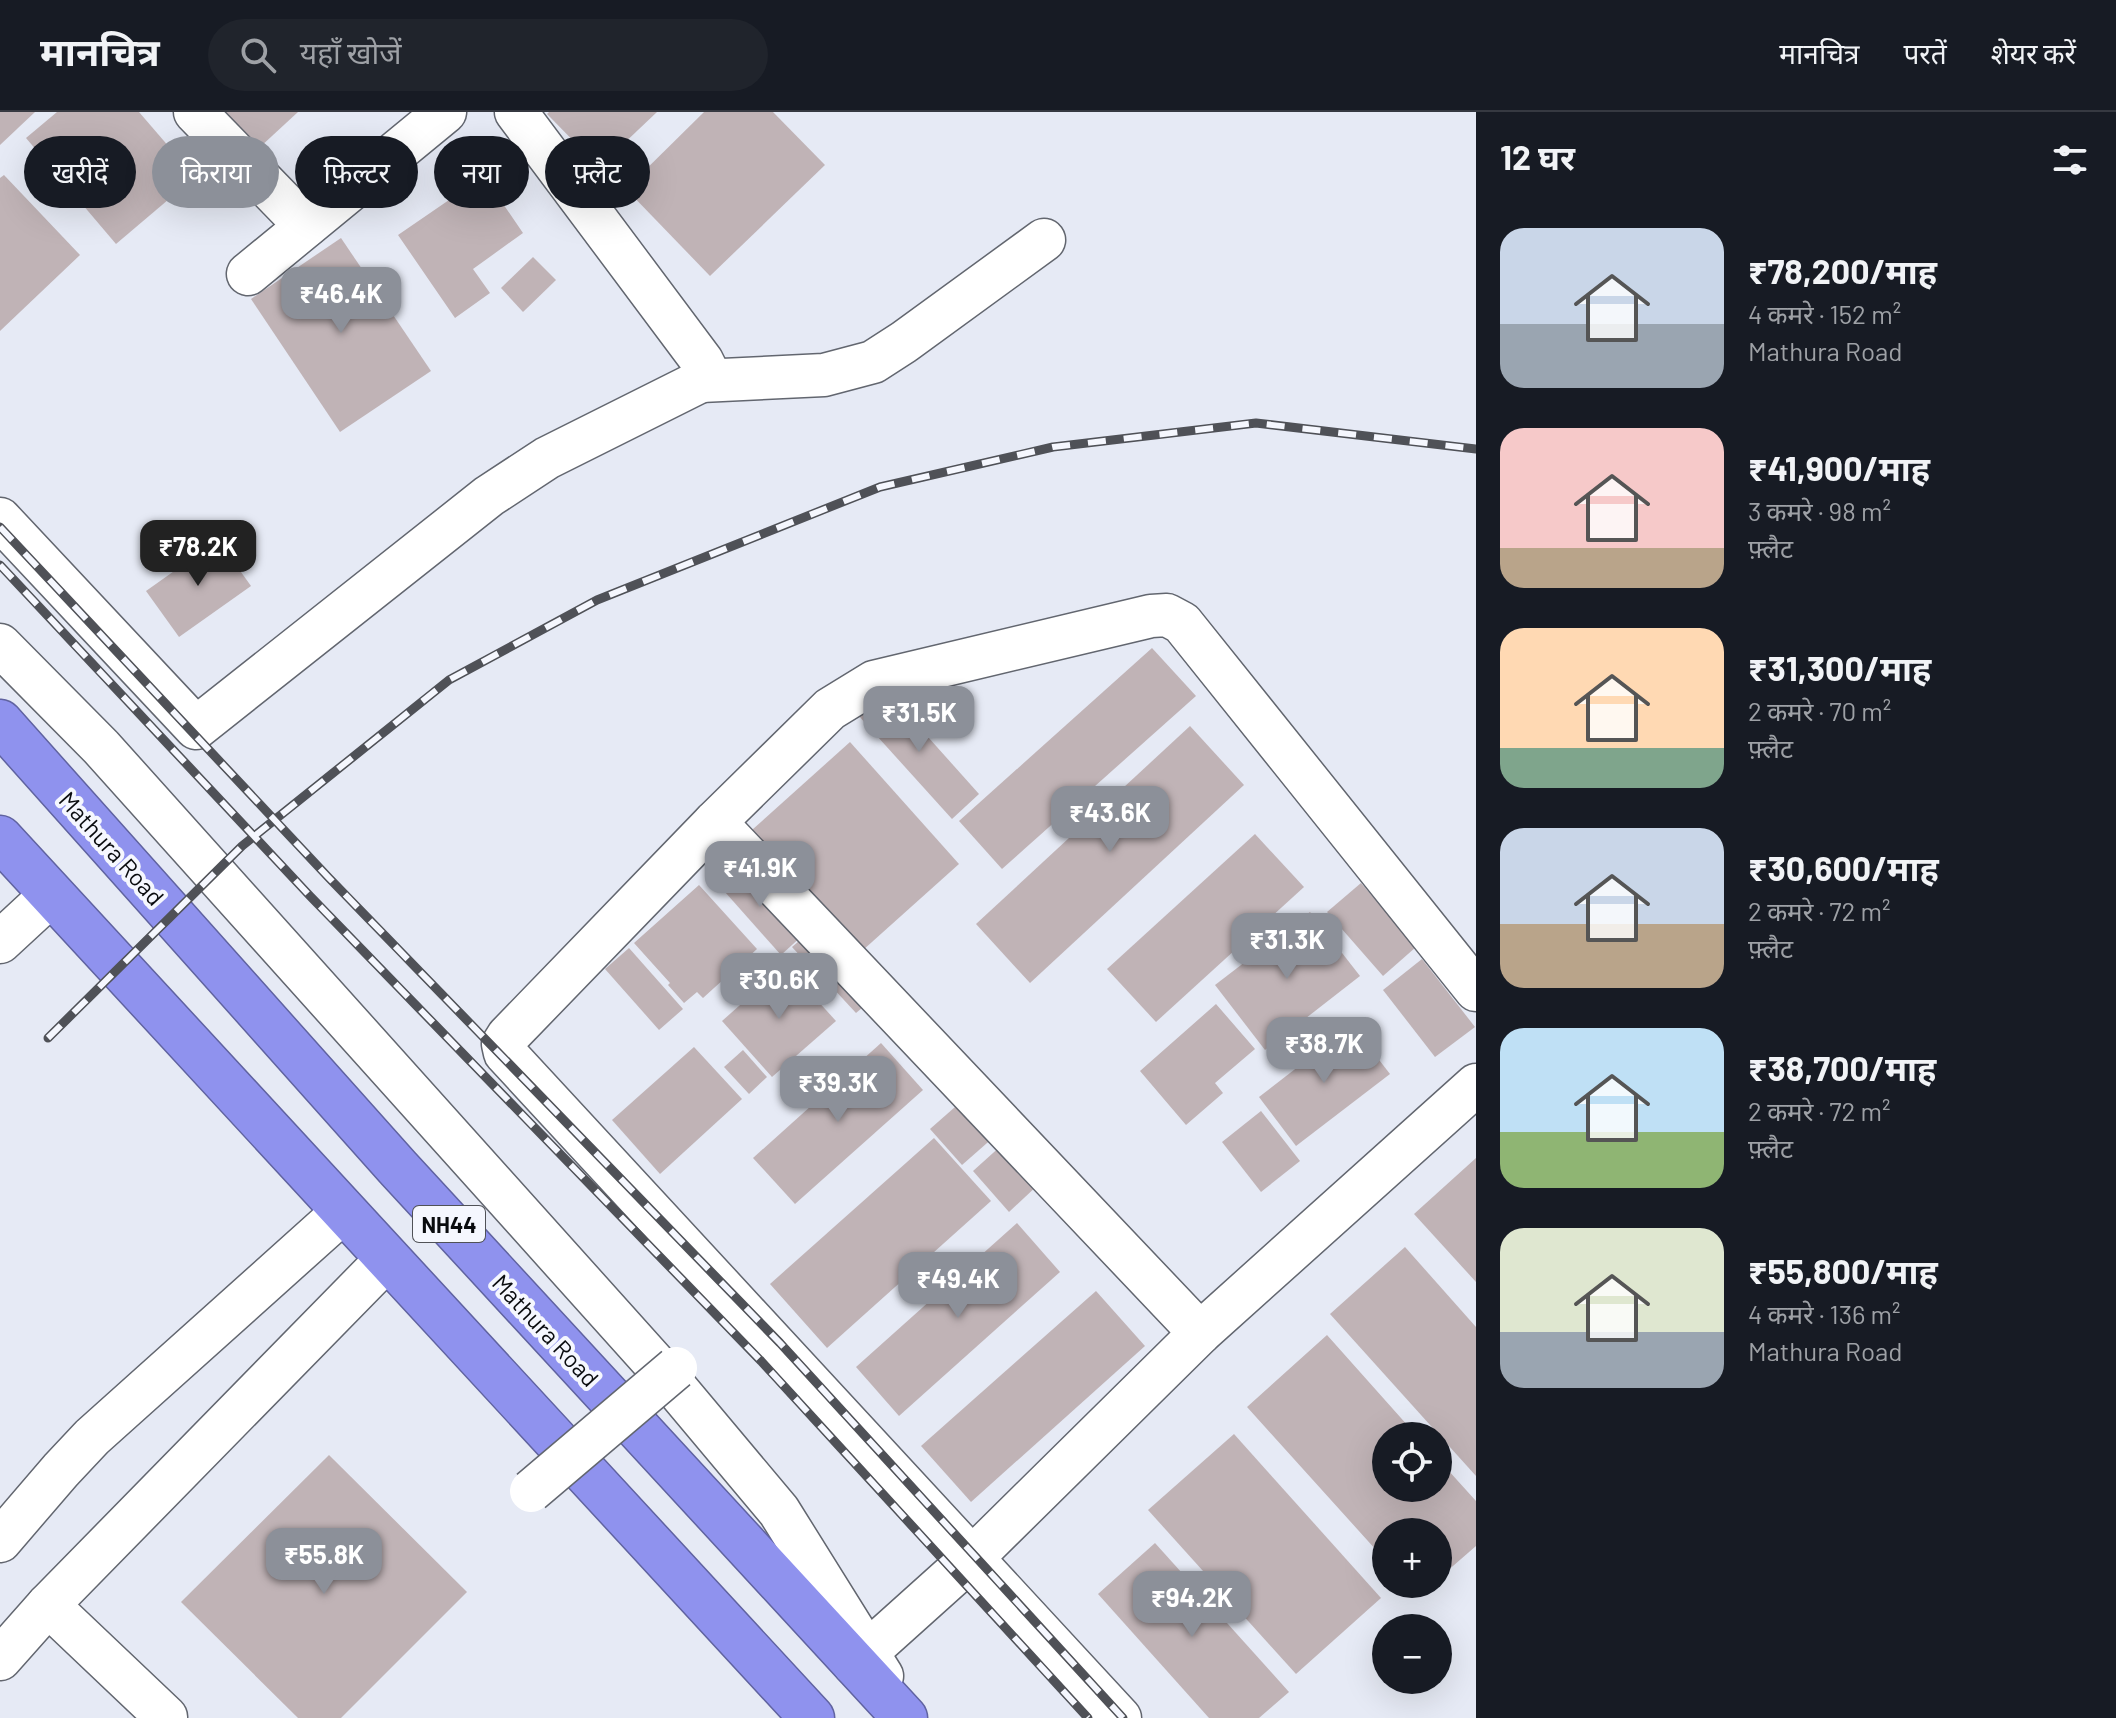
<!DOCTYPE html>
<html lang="hi">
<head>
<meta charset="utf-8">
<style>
  body { margin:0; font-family:Barlow,"Noto Sans Devanagari",sans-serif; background:#20242c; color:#f1f3f6; height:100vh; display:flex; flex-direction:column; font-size:30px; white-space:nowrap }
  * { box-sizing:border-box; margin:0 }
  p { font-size:26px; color:#9ea1a6 }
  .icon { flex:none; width:44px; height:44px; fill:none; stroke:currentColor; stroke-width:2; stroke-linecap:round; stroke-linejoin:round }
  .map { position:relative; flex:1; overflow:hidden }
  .side { display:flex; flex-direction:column; background:#171b24; width:640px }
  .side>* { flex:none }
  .guide { position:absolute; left:24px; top:24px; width:760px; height:72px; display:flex; gap:16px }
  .controls { position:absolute; left:1372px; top:1310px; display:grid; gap:16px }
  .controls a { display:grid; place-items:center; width:80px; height:80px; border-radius:50%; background:#171b24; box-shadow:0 8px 32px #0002; font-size:40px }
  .price { position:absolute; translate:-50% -68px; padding:0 18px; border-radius:16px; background:#8c9099; color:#fff; font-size:26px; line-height:52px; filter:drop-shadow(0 2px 4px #0008) }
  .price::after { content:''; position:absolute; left:50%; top:48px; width:24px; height:18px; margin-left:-12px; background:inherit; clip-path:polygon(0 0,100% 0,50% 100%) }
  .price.selected { background:#222; color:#fff }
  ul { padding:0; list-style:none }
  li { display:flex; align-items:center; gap:24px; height:200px; padding:0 24px }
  li span { display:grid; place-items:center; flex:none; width:224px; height:160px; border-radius:24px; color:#555 }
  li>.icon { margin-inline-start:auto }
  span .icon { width:96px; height:96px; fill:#fffc; stroke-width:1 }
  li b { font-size:34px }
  h2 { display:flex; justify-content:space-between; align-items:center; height:96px; padding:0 24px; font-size:34px }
  .pill { padding:0 28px; border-radius:36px; background:#171b24; box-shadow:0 8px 32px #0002; font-size:28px; line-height:72px }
  .pill.selected { background:#8c9099; color:#fff }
  header { display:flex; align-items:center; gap:48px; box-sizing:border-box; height:112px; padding:0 40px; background:#171b24; border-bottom:2px solid #363941 }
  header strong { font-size:38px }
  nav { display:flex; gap:44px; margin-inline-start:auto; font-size:28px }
  .search { width:560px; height:72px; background:#20242c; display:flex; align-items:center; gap:20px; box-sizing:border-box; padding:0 28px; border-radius:44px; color:#9ea1a6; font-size:30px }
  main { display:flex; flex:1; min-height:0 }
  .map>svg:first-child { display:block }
</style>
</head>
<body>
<header>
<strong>मानचित्र</strong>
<div class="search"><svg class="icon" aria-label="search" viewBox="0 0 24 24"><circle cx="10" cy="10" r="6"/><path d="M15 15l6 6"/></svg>यहाँ खोजें</div>
<nav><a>मानचित्र</a><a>परतें</a><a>शेयर करें</a></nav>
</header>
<main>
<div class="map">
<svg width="1476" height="1606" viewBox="0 0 1476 1606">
  <rect width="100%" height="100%" fill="#e6eaf5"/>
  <!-- building -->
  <g fill="#c0b3b6">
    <polygon points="0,0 35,0 0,33"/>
    <polygon points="57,0 139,0 195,65 116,132 26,26"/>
    <polygon points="225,0 298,0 259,36"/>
    <polygon points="549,0 657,0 599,55 547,2"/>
    <polygon points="704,0 773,0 825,53 710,164 626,77"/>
    <polygon points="4,63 80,143 0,219 0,66"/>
    <polygon points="484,64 523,121 473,157 490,181 455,206 398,123"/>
    <polygon points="341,126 431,259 340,320 251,187"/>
    <polygon points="533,145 556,168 523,200 501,176"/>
    <polygon points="218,428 251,474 179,525 146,479"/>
    <polygon points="1152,536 1196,584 1002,757 959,709"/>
    <polygon points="886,578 979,682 952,707 858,603"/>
    <polygon points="1190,614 1244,673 1030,871 976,812"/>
    <polygon points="850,630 959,752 853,847 743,726"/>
    <polygon points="1255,722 1304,775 1156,910 1107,857"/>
    <polygon points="739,751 803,823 781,843 717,771"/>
    <polygon points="1361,771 1416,835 1383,864 1327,800"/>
    <polygon points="699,773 757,837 703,886 697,880 684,891 668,873 670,871 634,831"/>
    <polygon points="1310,800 1360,864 1265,938 1215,873"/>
    <polygon points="806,823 839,860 826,872 792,835"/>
    <polygon points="629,836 683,897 659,918 605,857"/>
    <polygon points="1422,847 1475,915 1435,945 1383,878"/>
    <polygon points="785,853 836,909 772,965 722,909"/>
    <polygon points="844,862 869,890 856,901 831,874"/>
    <polygon points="1216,892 1255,937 1215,971 1223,981 1186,1013 1140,959"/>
    <polygon points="1352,913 1390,962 1296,1034 1259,985"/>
    <polygon points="881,931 923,978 795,1092 753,1046"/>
    <polygon points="694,935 742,987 660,1062 612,1008"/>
    <polygon points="743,938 767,965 749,982 724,955"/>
    <polygon points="963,988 995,1024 962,1053 930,1017"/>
    <polygon points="1261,999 1300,1049 1261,1080 1222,1030"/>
    <polygon points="934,1026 991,1089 827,1236 770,1172"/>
    <polygon points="1003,1032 1039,1072 1009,1100 973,1059"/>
    <polygon points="1476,1046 1476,1170 1414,1102"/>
    <polygon points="1017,1111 1060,1160 899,1304 856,1255"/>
    <polygon points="1405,1135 1476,1215 1476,1364 1330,1202"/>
    <polygon points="1096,1179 1145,1234 971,1390 921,1334"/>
    <polygon points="1327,1223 1417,1324 1386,1324 1386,1376 1438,1376 1438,1347 1476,1389 1476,1434 1438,1467 1438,1420 1386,1420 1386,1449 1247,1295"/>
    <polygon points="1234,1322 1381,1486 1296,1562 1148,1398"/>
    <polygon points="329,1343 467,1480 341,1606 298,1606 181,1490"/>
    <polygon points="1155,1431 1289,1580 1259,1606 1209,1606 1098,1482"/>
    <polygon points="1406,1472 1433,1472 1418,1485"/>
  </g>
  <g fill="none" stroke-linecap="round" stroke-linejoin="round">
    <!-- minor casing -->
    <g stroke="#62666f" stroke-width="45">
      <g id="minor">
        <polyline points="195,0 306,114"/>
        <polyline points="248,162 445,0"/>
        <polyline points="701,269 824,263 873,250 904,230 1044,128"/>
        <polyline points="0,407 196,616 489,384 547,346 701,269 706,257 702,249 516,0"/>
        <polyline points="0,533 101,635 665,1263 779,1399 882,1564"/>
        <polyline points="715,710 1200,1221"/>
        <polyline points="0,830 52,782"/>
        <polyline points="0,1429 61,1358 92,1325 344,1099"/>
        <polyline points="48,1493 166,1605 165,1606"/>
        <polyline points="0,1547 48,1493 388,1146"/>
        <polyline points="854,1552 972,1446 1200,1221 1476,973"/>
        <polyline points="1120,1606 505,941 503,932 508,924 715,710 830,597 874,570 1151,504 1167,503 1182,511 1476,878"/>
      </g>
    </g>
    <!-- highway casing -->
    <g stroke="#6063a0" stroke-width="47">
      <g id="highway">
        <polyline points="0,610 398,1056 905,1606"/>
        <polyline points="0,726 812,1606"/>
      </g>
    </g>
    <!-- minor -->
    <use href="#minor" stroke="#fff" stroke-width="42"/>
    <!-- highway -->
    <use href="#highway" stroke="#8f92ee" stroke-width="44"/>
    <!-- rail casing -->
    <g stroke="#4f5157" stroke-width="9">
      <g id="rail">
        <polyline points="0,415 329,766 780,1231 1123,1606"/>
        <polyline points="0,453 310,784 761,1249 1088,1606"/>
        <polyline points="48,926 242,734 449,568 597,488 880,375 1053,335 1256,311 1476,337"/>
      </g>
    </g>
    <!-- rail -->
    <use href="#rail" stroke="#f5f7fe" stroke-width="6" stroke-dasharray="18" stroke-linecap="butt"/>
    <!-- minor-bridge casing -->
    <g stroke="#62666f" stroke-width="45" stroke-linecap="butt">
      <polyline id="minor-bridge" points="531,1379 676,1256"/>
    </g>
    <!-- minor-bridge -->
    <use href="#minor-bridge" stroke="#fff" stroke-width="42"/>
  </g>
  <g text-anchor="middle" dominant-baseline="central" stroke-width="8" stroke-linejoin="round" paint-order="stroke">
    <!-- shield labels -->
    <rect fill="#f5f7fe" stroke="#505257" stroke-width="2" x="413" y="1094" width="72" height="36" rx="6"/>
    <g font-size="22" font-weight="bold" fill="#0a0c0f">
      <text x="449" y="1112">NH44</text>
    </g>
    <!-- street labels -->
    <g font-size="24" fill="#0a0c0f" stroke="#f5f7fe">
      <text transform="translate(112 736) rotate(48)">Mathura Road</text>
      <text transform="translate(546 1218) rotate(47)">Mathura Road</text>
    </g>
  </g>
</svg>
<div class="controls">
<a><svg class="icon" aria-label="locate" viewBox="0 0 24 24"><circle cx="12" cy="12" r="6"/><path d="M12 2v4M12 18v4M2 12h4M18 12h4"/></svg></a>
<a>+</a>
<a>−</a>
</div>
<b class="price" style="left:341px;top:223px">₹46.4K</b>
<b class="price selected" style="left:198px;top:476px">₹78.2K</b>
<b class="price" style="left:919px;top:642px">₹31.5K</b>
<b class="price" style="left:1110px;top:742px">₹43.6K</b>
<b class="price" style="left:760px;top:797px">₹41.9K</b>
<b class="price" style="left:1287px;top:869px">₹31.3K</b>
<b class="price" style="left:779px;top:909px">₹30.6K</b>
<b class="price" style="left:1324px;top:973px">₹38.7K</b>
<b class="price" style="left:838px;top:1012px">₹39.3K</b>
<b class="price" style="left:958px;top:1208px">₹49.4K</b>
<b class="price" style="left:324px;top:1484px">₹55.8K</b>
<b class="price" style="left:1192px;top:1527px">₹94.2K</b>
<div class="guide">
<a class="pill">खरीदें</a>
<a class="pill selected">किराया</a>
<a class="pill">फ़िल्टर</a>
<a class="pill">नया</a>
<a class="pill">फ़्लैट</a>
</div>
</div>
<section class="side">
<h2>12 घर<svg class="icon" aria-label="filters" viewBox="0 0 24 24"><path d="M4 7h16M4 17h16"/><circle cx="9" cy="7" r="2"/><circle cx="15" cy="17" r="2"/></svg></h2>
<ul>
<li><span style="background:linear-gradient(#c9d6e8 60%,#9aa5b1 0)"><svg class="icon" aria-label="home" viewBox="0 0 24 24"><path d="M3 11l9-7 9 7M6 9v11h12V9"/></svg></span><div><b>₹78,200/माह</b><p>4 कमरे · 152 m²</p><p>Mathura Road</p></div></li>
<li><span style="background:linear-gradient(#f6c9c9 75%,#b9a48a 0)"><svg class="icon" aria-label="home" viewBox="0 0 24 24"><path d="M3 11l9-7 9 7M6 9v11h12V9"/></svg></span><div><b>₹41,900/माह</b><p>3 कमरे · 98 m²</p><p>फ़्लैट</p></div></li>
<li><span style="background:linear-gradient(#ffd9b3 75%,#7fa58c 0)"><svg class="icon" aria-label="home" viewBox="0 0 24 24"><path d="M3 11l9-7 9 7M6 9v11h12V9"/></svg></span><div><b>₹31,300/माह</b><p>2 कमरे · 70 m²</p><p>फ़्लैट</p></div></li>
<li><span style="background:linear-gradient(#c9d6e8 60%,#b9a48a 0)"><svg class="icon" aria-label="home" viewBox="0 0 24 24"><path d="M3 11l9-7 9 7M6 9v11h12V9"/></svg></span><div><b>₹30,600/माह</b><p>2 कमरे · 72 m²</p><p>फ़्लैट</p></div></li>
<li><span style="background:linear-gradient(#bfe0f5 65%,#8fb573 0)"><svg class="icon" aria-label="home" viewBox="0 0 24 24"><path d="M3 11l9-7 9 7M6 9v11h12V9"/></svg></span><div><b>₹38,700/माह</b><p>2 कमरे · 72 m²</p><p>फ़्लैट</p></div></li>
<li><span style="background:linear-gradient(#dfe7d0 65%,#9aa5b1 0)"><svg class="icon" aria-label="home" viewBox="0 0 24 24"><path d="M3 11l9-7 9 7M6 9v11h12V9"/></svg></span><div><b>₹55,800/माह</b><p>4 कमरे · 136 m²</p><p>Mathura Road</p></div></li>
</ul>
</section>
</main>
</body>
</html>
